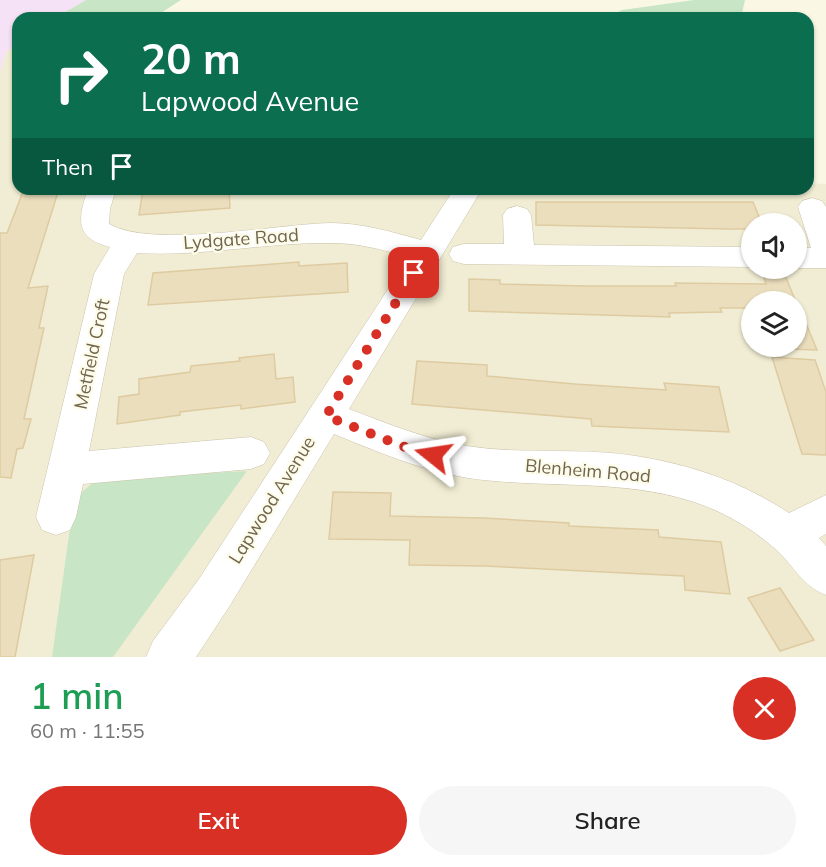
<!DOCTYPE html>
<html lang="en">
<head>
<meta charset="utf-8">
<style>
  :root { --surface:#fff; --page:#f6f6f6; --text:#222; --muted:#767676; --accent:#d93025 }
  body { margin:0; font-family:Mulish,sans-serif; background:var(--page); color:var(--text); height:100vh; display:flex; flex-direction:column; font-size:22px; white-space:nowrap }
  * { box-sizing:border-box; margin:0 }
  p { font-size:20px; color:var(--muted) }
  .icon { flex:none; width:33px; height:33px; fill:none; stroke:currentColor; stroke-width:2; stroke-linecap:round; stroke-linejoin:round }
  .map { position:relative; height:657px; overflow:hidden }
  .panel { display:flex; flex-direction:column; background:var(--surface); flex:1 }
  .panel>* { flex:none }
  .hud { position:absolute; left:12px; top:12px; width:802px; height:183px; border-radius:18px; box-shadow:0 2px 4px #0004; background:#0b6e4f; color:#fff; overflow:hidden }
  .tools { position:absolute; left:741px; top:213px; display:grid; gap:12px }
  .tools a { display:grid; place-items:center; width:66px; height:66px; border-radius:50%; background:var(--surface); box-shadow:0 2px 4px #0004; font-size:30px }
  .pin { position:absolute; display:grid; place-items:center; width:51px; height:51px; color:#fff; margin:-26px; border-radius:12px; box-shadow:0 3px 9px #0006 }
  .me { position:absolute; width:66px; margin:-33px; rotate:285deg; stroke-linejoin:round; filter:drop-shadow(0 0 4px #0008) }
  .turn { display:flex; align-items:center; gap:21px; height:126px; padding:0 30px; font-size:27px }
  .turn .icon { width:78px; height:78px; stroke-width:2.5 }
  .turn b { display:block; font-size:42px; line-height:51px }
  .then { display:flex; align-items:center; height:57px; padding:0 30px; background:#0003; gap:12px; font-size:22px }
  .round { display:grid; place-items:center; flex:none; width:63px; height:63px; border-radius:32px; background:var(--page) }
  .head { display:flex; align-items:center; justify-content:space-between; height:102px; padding:0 30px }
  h1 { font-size:36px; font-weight:600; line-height:45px; color:#1e9e55 }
  .action { display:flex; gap:12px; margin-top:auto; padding:12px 30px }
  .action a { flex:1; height:69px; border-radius:36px; background:var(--accent); color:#fff; font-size:24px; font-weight:600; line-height:69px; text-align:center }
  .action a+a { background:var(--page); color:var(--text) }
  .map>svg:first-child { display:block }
  .residential { fill:#f1edd4; fill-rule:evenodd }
  .education { fill:#f5e2f6 }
  .green { fill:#c8e6c5 }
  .building { fill:#ebdebd; stroke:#decba1; stroke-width:1.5 }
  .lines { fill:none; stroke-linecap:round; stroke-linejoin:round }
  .minor-casing { stroke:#cbc3ac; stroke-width:1 }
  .minor { fill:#fff; fill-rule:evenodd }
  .route { stroke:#d93025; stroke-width:10; stroke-dasharray:0 18 }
  .labels { text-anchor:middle; stroke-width:4.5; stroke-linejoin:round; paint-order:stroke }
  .street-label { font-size:18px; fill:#71654d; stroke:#fdfceb }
</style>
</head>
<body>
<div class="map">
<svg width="826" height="657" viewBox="0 0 826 657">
  <rect width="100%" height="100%" fill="#faf8e5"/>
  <path class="residential" d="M18,44V189H808L809,183L826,184V657H0V72L5,53ZM752,224H796V268H752ZM752,302H796V346H752Z"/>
  <polygon class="education" points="0,0 86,0 55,18 18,18 18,44 5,53 0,73"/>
  <g class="green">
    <polygon points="86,0 181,0 153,18 55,18"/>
    <polygon points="694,0 745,0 741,18 607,18 622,10"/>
    <polygon points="247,471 113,657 52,657 74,499 97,479"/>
  </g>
  <g class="building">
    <polygon points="24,189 59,189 28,288 48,286 39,328 44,328 24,419 31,419 23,448 17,449 11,478 0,477 0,233 7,233"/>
    <polygon points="143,189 229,189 230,208 139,215"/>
    <polygon points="536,202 753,202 762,224 752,224 752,229 730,229 536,225"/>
    <polygon points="299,262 299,266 347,263 348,292 148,305 153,273"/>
    <polygon points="782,268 796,302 752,302 752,308 720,308 722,312 669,313 670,317 469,311 469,279 500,280 500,284 587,286 676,286 675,283 766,284 761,269"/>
    <polygon points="796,302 800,309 817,350 789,349 788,346 796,346"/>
    <polygon points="274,354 276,379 293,377 295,402 241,409 241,405 180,412 180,415 117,424 119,397 139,394 139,379 190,372 191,366 240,361 239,358"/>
    <polygon points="772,357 815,360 826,392 826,455 802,454"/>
    <polygon points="417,361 487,365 487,376 575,384 666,390 664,383 719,387 729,432 592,426 591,419 412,404"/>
    <polygon points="333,492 391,493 390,516 484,518 569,523 569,526 658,530 659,537 721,542 730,594 685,590 684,576 485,566 409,565 410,540 329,539"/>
    <polygon points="34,555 15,657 0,657 0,560"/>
    <polygon points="780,588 814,640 780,651 748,598"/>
  </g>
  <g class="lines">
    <g class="minor-casing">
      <g id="minor">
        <path d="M88,189H116L110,209L109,224C153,249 277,224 331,223C361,223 392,232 421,240L454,189H482L349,409C389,424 424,439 467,446C522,455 580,447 636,456C692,465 742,482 789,513L826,495V534L819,538L826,546V595C800,585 793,563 773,547C750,527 722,511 694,502C621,478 543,489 468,478C420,470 378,452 334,434L229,607L196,657H146L153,641L199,579L409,257C384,250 358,243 332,243C267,242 203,257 137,253L124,274L89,451L251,437L264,442L270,453L264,464L251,469L83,484L76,517L70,530L56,535L42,530L36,517L94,274L110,247C74,238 78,218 88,189Z"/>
        <polygon points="812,198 822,201 826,207 826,268 796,268 796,248 811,248 798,207 802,201"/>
        <polygon points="517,206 527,209 531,215 534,245 752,247 752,267 464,264 453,261 449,254 453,247 464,244 504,244 503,215 507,209"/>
      </g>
    </g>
    <use href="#minor" class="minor"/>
  </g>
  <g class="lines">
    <polyline class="route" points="414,273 326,416 415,451 433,455"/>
  </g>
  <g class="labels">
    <g class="street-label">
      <text transform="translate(241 239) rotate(-4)" y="6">Lydgate Road</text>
      <text transform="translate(92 354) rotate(-78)" y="6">Metfield Croft</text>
      <text transform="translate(588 471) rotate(5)" y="6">Blenheim Road</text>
      <text transform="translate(272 500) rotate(-58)" y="6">Lapwood Avenue</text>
    </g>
  </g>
</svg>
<div class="tools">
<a><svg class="icon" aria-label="sound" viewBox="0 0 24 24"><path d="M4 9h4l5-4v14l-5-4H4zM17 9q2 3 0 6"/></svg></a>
<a><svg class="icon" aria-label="layers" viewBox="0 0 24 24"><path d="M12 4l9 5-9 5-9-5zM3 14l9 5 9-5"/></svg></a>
</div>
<div class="pin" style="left:414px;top:273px;background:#d93025"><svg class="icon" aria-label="arrive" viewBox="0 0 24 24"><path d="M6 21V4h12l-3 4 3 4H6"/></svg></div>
<svg class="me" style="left:433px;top:455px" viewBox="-20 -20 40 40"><path d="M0-17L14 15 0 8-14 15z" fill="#d93025" stroke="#fff" stroke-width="4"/></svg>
<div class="hud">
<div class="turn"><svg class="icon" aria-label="right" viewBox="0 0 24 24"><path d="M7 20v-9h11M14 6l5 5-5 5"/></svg><div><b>20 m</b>Lapwood Avenue</div></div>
<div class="then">Then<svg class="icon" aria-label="arrive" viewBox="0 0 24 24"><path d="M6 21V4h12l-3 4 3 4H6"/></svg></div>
</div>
</div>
<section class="panel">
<div class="head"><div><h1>1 min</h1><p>60 m · 11:55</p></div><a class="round" style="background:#d93025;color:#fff"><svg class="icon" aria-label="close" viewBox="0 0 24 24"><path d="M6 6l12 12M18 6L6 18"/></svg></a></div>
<div class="action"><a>Exit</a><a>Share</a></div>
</section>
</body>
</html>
